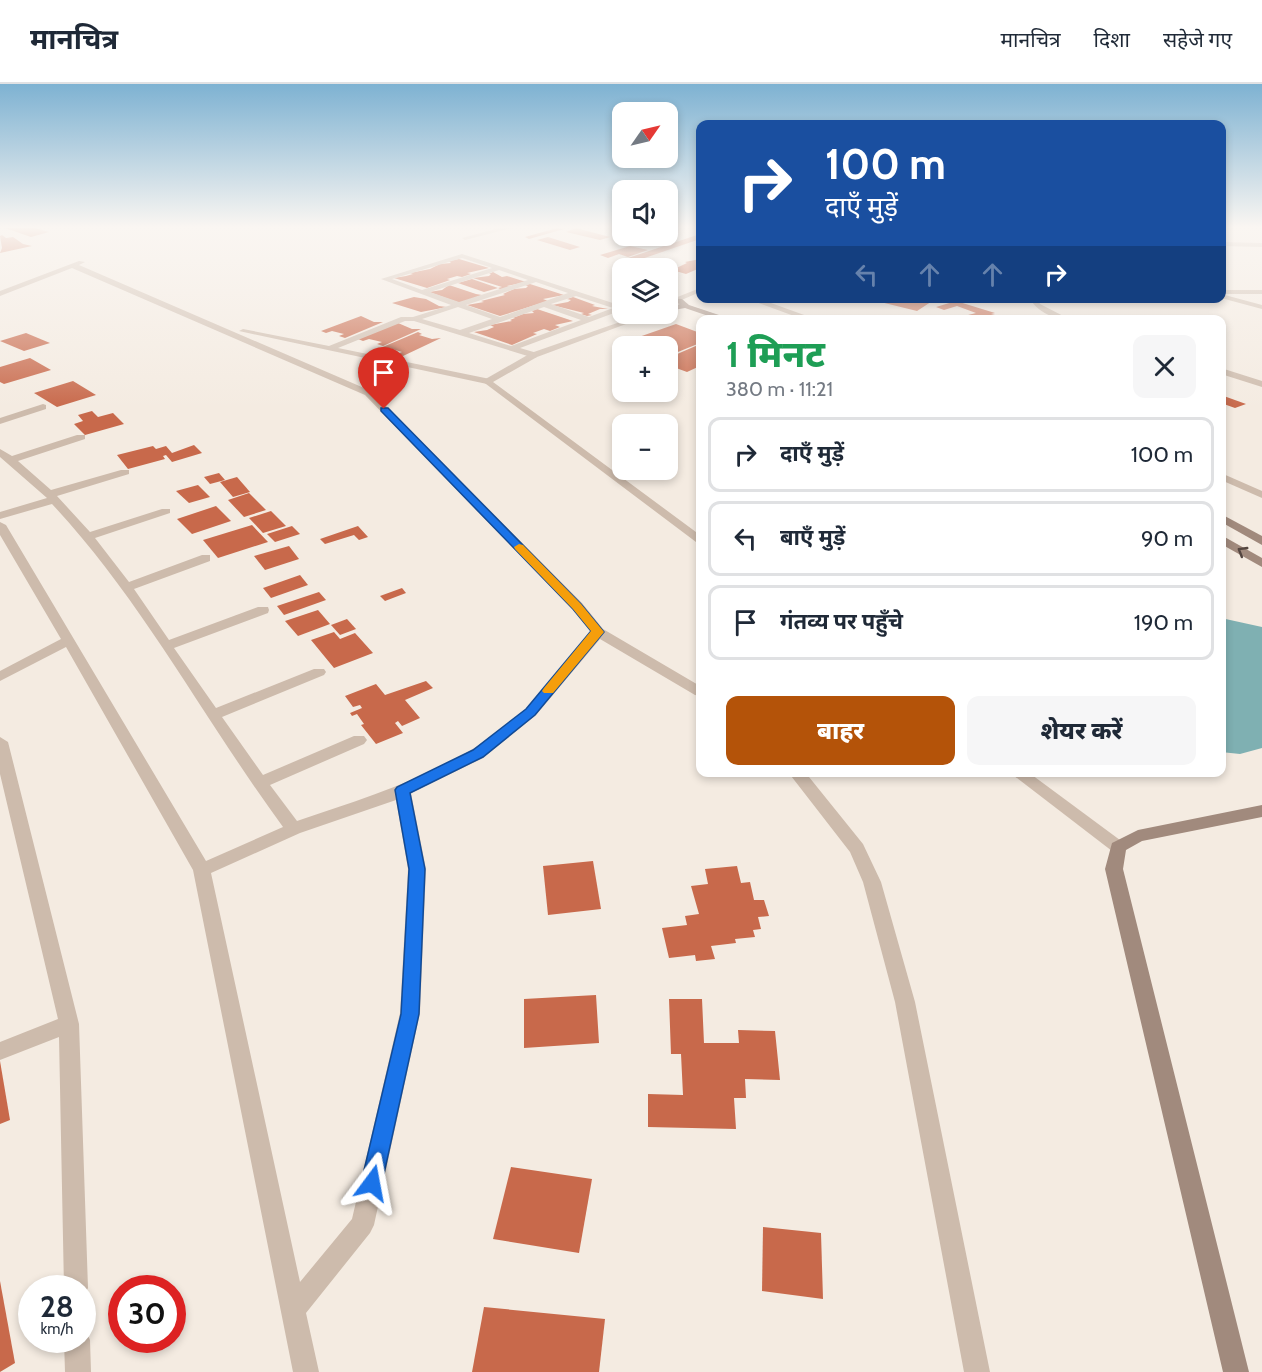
<!DOCTYPE html>
<html lang="hi">
<head>
<meta charset="utf-8">
<style>
  :root { --surface:#fff; --page:#f6f6f7; --text:#1f2937; --muted:#747a83; --line:#e0e1e3; --accent:#b45309 }
  body { margin:0; font-family:Cabin,"Noto Sans Devanagari",sans-serif; background:var(--page); color:var(--text); height:100vh; display:flex; flex-direction:column; font-size:22px; white-space:nowrap }
  * { box-sizing:border-box; margin:0 }
  p { font-size:20px; color:var(--muted) }
  .icon { flex:none; width:33px; height:33px; fill:none; stroke:currentColor; stroke-width:2; stroke-linecap:round; stroke-linejoin:round }
  .map { position:relative; flex:1; overflow:hidden }
  .sheet { position:absolute; left:696px; top:231px; width:530px; height:462px; display:flex; flex-direction:column; background:var(--surface); border-radius:12px; box-shadow:0 3px 9px #0003 }
  .sheet>* { flex:none }
  .guide { position:absolute; left:696px; top:36px; width:530px; height:183px; border-radius:12px; box-shadow:0 3px 9px #0003; background:#1a4fa0; color:#fff; overflow:hidden }
  .needle { width:39px; rotate:56deg }
  .buttons { position:absolute; left:612px; top:18px; display:grid; gap:12px }
  .buttons a { display:grid; place-items:center; width:66px; height:66px; border-radius:12px; background:var(--surface); box-shadow:0 3px 9px #0003; font-size:30px }
  .speed { position:absolute; left:18px; top:1191px; display:flex; gap:12px; font-size:30px; font-weight:700; text-align:center }
  .speed>* { display:grid; place-content:center; width:78px; height:78px; border-radius:50%; background:var(--surface); box-shadow:0 3px 9px #0003; line-height:1 }
  .speed small { font-size:15px; font-weight:400 }
  .speed .limit { border:9px solid #d22; background:#fff; color:#111 }
  .pin { position:absolute; display:grid; place-items:center; width:51px; height:51px; color:#fff; margin:-62px -26px; border-radius:50% 50% 50% 0; rotate:-45deg; box-shadow:0 0 6px #0007 }
  .pin .icon { rotate:45deg }
  .me { position:absolute; width:66px; margin:-33px; rotate:13deg; stroke-linejoin:round; filter:drop-shadow(0 0 4px #0008) }
  .turn { display:flex; align-items:center; gap:21px; height:126px; padding:0 30px; font-size:27px }
  .turn .icon { width:78px; height:78px; stroke-width:2.5 }
  .turn b { display:block; font-size:42px; line-height:51px }
  .lanes { display:flex; align-items:center; height:57px; padding:0 30px; background:#0003; justify-content:center; gap:30px; direction:ltr }
  .lanes .off { opacity:.35 }
  .round { display:grid; place-items:center; flex:none; width:63px; height:63px; border-radius:12px; background:var(--page) }
  .head { display:flex; align-items:center; justify-content:space-between; height:102px; padding:0 30px }
  h1 { font-size:36px; font-weight:800; line-height:45px; color:#1e9e55 }
  .primary-button { display:flex; gap:12px; margin-top:auto; padding:12px 30px }
  .primary-button a { flex:1; height:69px; border-radius:12px; background:var(--accent); color:#fff; font-size:24px; font-weight:800; line-height:69px; text-align:center }
  .primary-button a+a { background:var(--page); color:var(--text) }
  ul { padding:0; list-style:none }
  li { display:flex; align-items:center; gap:18px; height:75px; margin:0 12px 9px; padding:0 18px; border:3px solid var(--line); border-radius:12px }
  li div { flex:1 }
  li b { display:block; font-size:22px }
  li em { font-style:normal }
  header { display:flex; align-items:center; gap:36px; box-sizing:border-box; height:84px; padding:0 30px; background:var(--surface); border-bottom:2px solid var(--line) }
  header strong { font-size:28px }
  nav { display:flex; gap:33px; margin-inline-start:auto; font-size:21px }
  .map>svg:first-child { display:block }
  .water { fill:#7fb0b2 }
  .building { fill:#c8694b }
  .lines { fill:none; stroke-linecap:round; stroke-linejoin:round }
  .minor { fill:#cdbbac; fill-rule:evenodd }
  .tertiary { fill:#cdbbac; fill-rule:evenodd }
  .secondary { fill:#a18a7d; fill-rule:evenodd }
  .oneway { stroke:#544640 }
  .route { fill:#1a73e8; stroke:#114b97; stroke-width:1.5 }
  .slow { fill:#f59e0b }
</style>
</head>
<body>
<header>
<strong>मानचित्र</strong>
<nav><a>मानचित्र</a><a>दिशा</a><a>सहेजे गए</a></nav>
</header>
<div class="map">
<svg width="1262" height="1288" viewBox="0 0 1262 1288">
  <rect width="100%" height="100%" fill="#f4ebe1"/>
  <polygon class="water" points="1221,534 1262,543 1262,664 1240,670 1221,668"/>
  <g class="building">
    <polygon points="5,144 35,144 49,148 31,153"/>
    <polygon points="557,144 564,145 529,155 525,153"/>
    <polygon points="576,144 610,153 600,156 566,148"/>
    <polygon points="700,150 700,155 633,178 625,175"/>
    <polygon points="2,151 6,154 13,153 23,160 32,162 0,169 2,164 0,152"/>
    <polygon points="548,153 580,163 570,166 537,156"/>
    <polygon points="630,162 648,166 628,173 619,170 608,174 600,171"/>
    <polygon points="459,175 489,184 467,189 471,190 462,193 457,192 447,195 450,196 427,204 394,194 406,192 413,190 410,189 430,185 440,180 451,179 449,177"/>
    <polygon points="700,175 700,184 686,190 672,186 687,179 685,178"/>
    <polygon points="493,188 502,193 507,192 526,198 507,202 510,203 502,206 498,204 502,203 473,194 489,192 491,190 489,190"/>
    <polygon points="472,195 498,204 484,208 458,199"/>
    <polygon points="530,200 564,211 543,215 548,217 500,232 467,221 484,218 481,217 505,211 503,210 514,205 526,204 528,202 525,201"/>
    <polygon points="449,201 476,210 482,211 460,219 429,208 442,206"/>
    <polygon points="414,213 426,215 439,222 447,223 421,228 392,219"/>
    <polygon points="573,213 595,221 592,222 608,225 600,225 588,230 592,231 587,232 581,230 584,229 552,221 568,218 571,216 567,215"/>
    <polygon points="864,214 902,214 912,217 916,214 937,214 917,227"/>
    <polygon points="956,217 995,229 991,230 995,231 973,236 964,232 976,229 957,222 944,226 936,223"/>
    <polygon points="537,225 573,237 555,241 560,243 550,247 544,245 533,249 537,250 512,261 474,248 487,246 494,243 490,241 512,237 510,236 515,234 513,234 523,230 534,229 532,227"/>
    <polygon points="361,232 374,238 383,238 345,254 339,252 344,250 332,247 326,249 321,247"/>
    <polygon points="398,239 412,245 421,245 383,262 377,260 382,258 369,255 363,257 358,255"/>
    <polygon points="676,240 700,249 700,259 668,272 668,262 622,264 616,261"/>
    <polygon points="418,248 422,250 419,251 432,255 441,254 403,272 397,270 402,268 389,264 383,266 378,265"/>
    <polygon points="26,249 50,259 24,267 0,257"/>
    <polygon points="698,261 700,262 700,282 687,288 668,281 668,274"/>
    <polygon points="30,274 51,286 4,300 0,298 0,283"/>
    <polygon points="73,297 96,311 57,323 34,309"/>
    <polygon points="1221,311 1246,320 1235,324 1221,319"/>
    <polygon points="92,327 98,333 113,329 124,340 85,351 74,340 83,337 78,331"/>
    <polygon points="194,361 202,369 172,378 166,371 163,372 165,375 128,385 117,371 153,362 156,365 166,362 172,369"/>
    <polygon points="219,389 225,396 210,400 204,393"/>
    <polygon points="237,393 250,408 233,413 220,398"/>
    <polygon points="198,401 210,413 189,419 176,407"/>
    <polygon points="249,409 266,426 244,433 228,416"/>
    <polygon points="216,422 231,437 192,450 177,435"/>
    <polygon points="271,427 286,442 263,449 249,434"/>
    <polygon points="252,441 268,458 218,474 203,456"/>
    <polygon points="292,442 300,450 275,458 267,450"/>
    <polygon points="358,442 368,453 359,456 354,451 325,460 320,455"/>
    <polygon points="289,462 299,475 265,486 254,472"/>
    <polygon points="300,491 308,501 271,514 263,504"/>
    <polygon points="402,504 406,509 385,517 380,512"/>
    <polygon points="319,508 326,516 284,531 277,522"/>
    <polygon points="318,526 330,540 298,552 285,537"/>
    <polygon points="347,535 356,545 340,551 331,541"/>
    <polygon points="334,548 340,555 355,549 373,569 334,584 311,556"/>
    <polygon points="426,597 433,604 405,616 420,634 402,642 398,637 395,639 403,649 376,660 361,641 364,640 357,630 352,632 350,629 362,624 360,621 353,623 345,612 376,600 385,611"/>
    <polygon points="593,777 601,825 548,831 543,782"/>
    <polygon points="737,782 741,799 750,798 754,816 764,816 769,832 758,833 761,845 753,846 755,853 735,855 736,859 711,862 715,875 696,877 695,871 669,874 662,844 687,841 685,832 699,830 691,802 708,800 705,785"/>
    <polygon points="596,911 599,959 524,964 524,915"/>
    <polygon points="669,915 702,915 704,959 739,959 738,946 775,947 780,996 745,995 746,1014 734,1014 736,1045 648,1043 648,1010 683,1011 681,970 671,970"/>
    <polygon points="0,977 10,1036 0,1040"/>
    <polygon points="511,1083 592,1095 579,1169 493,1155"/>
    <polygon points="763,1143 821,1149 823,1215 762,1207"/>
    <polygon points="0,1197 15,1279 0,1288"/>
    <polygon points="484,1223 605,1235 599,1288 472,1288"/>
  </g>
  <g class="lines">
    <g class="minor">
      <polygon points="499,144 512,144 465,156 462,154"/>
      <polygon points="1221,158 1262,159 1262,163 1221,162"/>
      <path d="M462,170L622,222V226L520,264L537,269V273L534,274L414,237H405L338,264L490,295V299L487,300L239,247L243,245L329,262L401,233H413L451,221L381,195ZM462,174L492,184L422,206L392,195ZM499,186L528,196L459,218L430,208ZM536,198L568,209L500,233L466,221ZM576,212L613,224L589,233L551,220ZM458,223L492,235L460,246L422,235ZM544,223L581,236L511,262L469,249Z"/>
      <path d="M79,177L85,178L79,181L371,307L582,519L603,545L700,602V612L695,611L600,555L536,631L483,674L411,709L426,785L420,929L374,1141L370,1149L306,1229L319,1288H293L193,786L66,563L0,597V587L61,555L0,451V438L6,441L206,777L283,743C205,637 142,516 52,420L0,435V428L47,414L0,373V365L12,372L77,351H85V355L18,377L51,406L121,386H129V390L57,412L90,448L162,425H170V429L95,454L129,498L202,471H210V477L134,505L169,556L258,523H268L269,526L268,529L174,564L216,624L314,585H324L326,588L324,591L222,633L263,691L354,652H364L367,656L364,660L270,701L297,737C377,710 463,684 526,625C550,602 570,573 591,548L572,525L365,311L72,184L0,212V207ZM396,716L408,785L400,929L352,1135L300,1198L211,789L300,749Z"/>
      <polygon points="1226,206 1262,206 1262,210 1223,210 1222,208"/>
      <polygon points="1221,210 1262,221 1262,225 1221,214"/>
      <polygon points="745,214 757,214 818,236 805,236"/>
      <path d="M1030,214H1038L1040,220L1071,236C1056,236 1036,228 1030,214Z"/>
      <polygon points="1221,284 1262,297 1262,303 1221,290"/>
      <polygon points="43,320 46,321 46,325 0,340 0,334"/>
      <polygon points="1221,389 1262,407 1262,414 1221,396"/>
      <polygon points="0,653 8,658 79,940 88,1204 82,1214 82,1204 64,1204 59,953 0,976 0,958 58,935 0,690"/>
      <polygon points="788,688 805,688 863,760 881,798 915,918 990,1288 964,1288 895,918 863,798 850,768"/>
      <polygon points="82,1246 86,1247 90,1256 91,1288 65,1288 64,1256 82,1256"/>
    </g>
    <g class="tertiary">
      <polygon points="700,204 700,208 677,218 670,216"/>
      <polygon points="643,230 653,230 537,273 493,298 700,451 700,459 696,458 482,297 531,269"/>
      <polygon points="1009,688 1028,688 1124,759 1127,763 1124,767 1118,769 1112,767"/>
    </g>
    <g class="secondary">
      <polygon points="668,214 682,215 689,221 734,236 720,236 685,224 668,227 668,223 680,220 668,218"/>
      <polygon points="1221,430 1262,452 1262,461 1221,438"/>
      <polygon points="1221,451 1262,474 1262,483 1221,460"/>
      <polygon points="1262,721 1262,733 1142,757 1126,766 1123,785 1249,1288 1223,1288 1105,785 1112,759 1138,746"/>
    </g>
  </g>
  <defs><path id="oneway-chevron" d="M-2-3.5L2.5 0L-2 3.5" fill="none" stroke-width="1.6" stroke-linecap="round" stroke-linejoin="round" transform="scale(1.5)"/></defs>
  <use class="oneway" href="#oneway-chevron" transform="translate(1242 467) rotate(-149)"/>
  <linearGradient id="sky" x2="0" y2="1"><stop stop-color="#7eb2d2"/><stop offset="0.44" stop-color="#faf6f2"/><stop offset="1" stop-color="#faf6f2" stop-opacity="0"/></linearGradient>
  <rect width="1262" height="325" fill="url(#sky)"/>
  <polygon class="route" points="381,324 388,324 581,520 604,548 535,631 483,673 410,709 425,785 419,930 382,1099 379,1106 372,1109 365,1106 361,1099 401,930 409,785 395,706 397,703 473,666 526,625 591,547 573,525 381,327"/>
  <polygon class="slow" points="519,460 523,461 581,520 604,548 553,609 544,609 542,607 544,604 591,547 573,525 515,465 514,463"/>
</svg>
<div class="buttons">
<a><svg class="needle" viewBox="-14 -14 28 28"><path d="M0-13l5 13h-10z" fill="#e53935"/><path d="M0 13l5-13h-10z" fill="#747a83"/></svg></a>
<a><svg class="icon" aria-label="sound" viewBox="0 0 24 24"><path d="M4 9h4l5-4v14l-5-4H4zM17 9q2 3 0 6"/></svg></a>
<a><svg class="icon" aria-label="layers" viewBox="0 0 24 24"><path d="M12 4l9 5-9 5-9-5zM3 14l9 5 9-5"/></svg></a>
<a>+</a>
<a>−</a>
</div>
<div class="speed"><div>28<small>km/h</small></div><div class="limit">30</div></div>
<div class="pin" style="left:384px;top:325px;background:#d93025"><svg class="icon" aria-label="arrive" viewBox="0 0 24 24"><path d="M6 21V4h12l-3 4 3 4H6"/></svg></div>
<svg class="me" style="left:372px;top:1099px" viewBox="-20 -20 40 40"><path d="M0-17L14 15 0 8-14 15z" fill="#1a73e8" stroke="#fff" stroke-width="4"/></svg>
<div class="guide">
<div class="turn"><svg class="icon" aria-label="right" viewBox="0 0 24 24"><path d="M7 20v-9h11M14 6l5 5-5 5"/></svg><div><b>100 m</b>दाएँ मुड़ें</div></div>
<div class="lanes"><svg class="icon off" aria-label="left" viewBox="0 0 24 24"><path d="M17 20v-9H6M10 6l-5 5 5 5"/></svg><svg class="icon off" aria-label="ahead" viewBox="0 0 24 24"><path d="M12 20V5M6 11l6-6 6 6"/></svg><svg class="icon off" aria-label="ahead" viewBox="0 0 24 24"><path d="M12 20V5M6 11l6-6 6 6"/></svg><svg class="icon" aria-label="right" viewBox="0 0 24 24"><path d="M7 20v-9h11M14 6l5 5-5 5"/></svg></div>
</div>
<section class="sheet">
<div class="head"><div><h1>1 मिनट</h1><p>380 m · 11:21</p></div><a class="round"><svg class="icon" aria-label="close" viewBox="0 0 24 24"><path d="M6 6l12 12M18 6L6 18"/></svg></a></div>
<ul>
<li><svg class="icon" aria-label="right" viewBox="0 0 24 24"><path d="M7 20v-9h11M14 6l5 5-5 5"/></svg><div><b>दाएँ मुड़ें</b></div><em>100 m</em></li>
<li><svg class="icon" aria-label="left" viewBox="0 0 24 24"><path d="M17 20v-9H6M10 6l-5 5 5 5"/></svg><div><b>बाएँ मुड़ें</b></div><em>90 m</em></li>
<li><svg class="icon" aria-label="arrive" viewBox="0 0 24 24"><path d="M6 21V4h12l-3 4 3 4H6"/></svg><div><b>गंतव्य पर पहुँचे</b></div><em>190 m</em></li>
</ul>
<div class="primary-button"><a>बाहर</a><a>शेयर करें</a></div>
</section>
</div>
</body>
</html>
